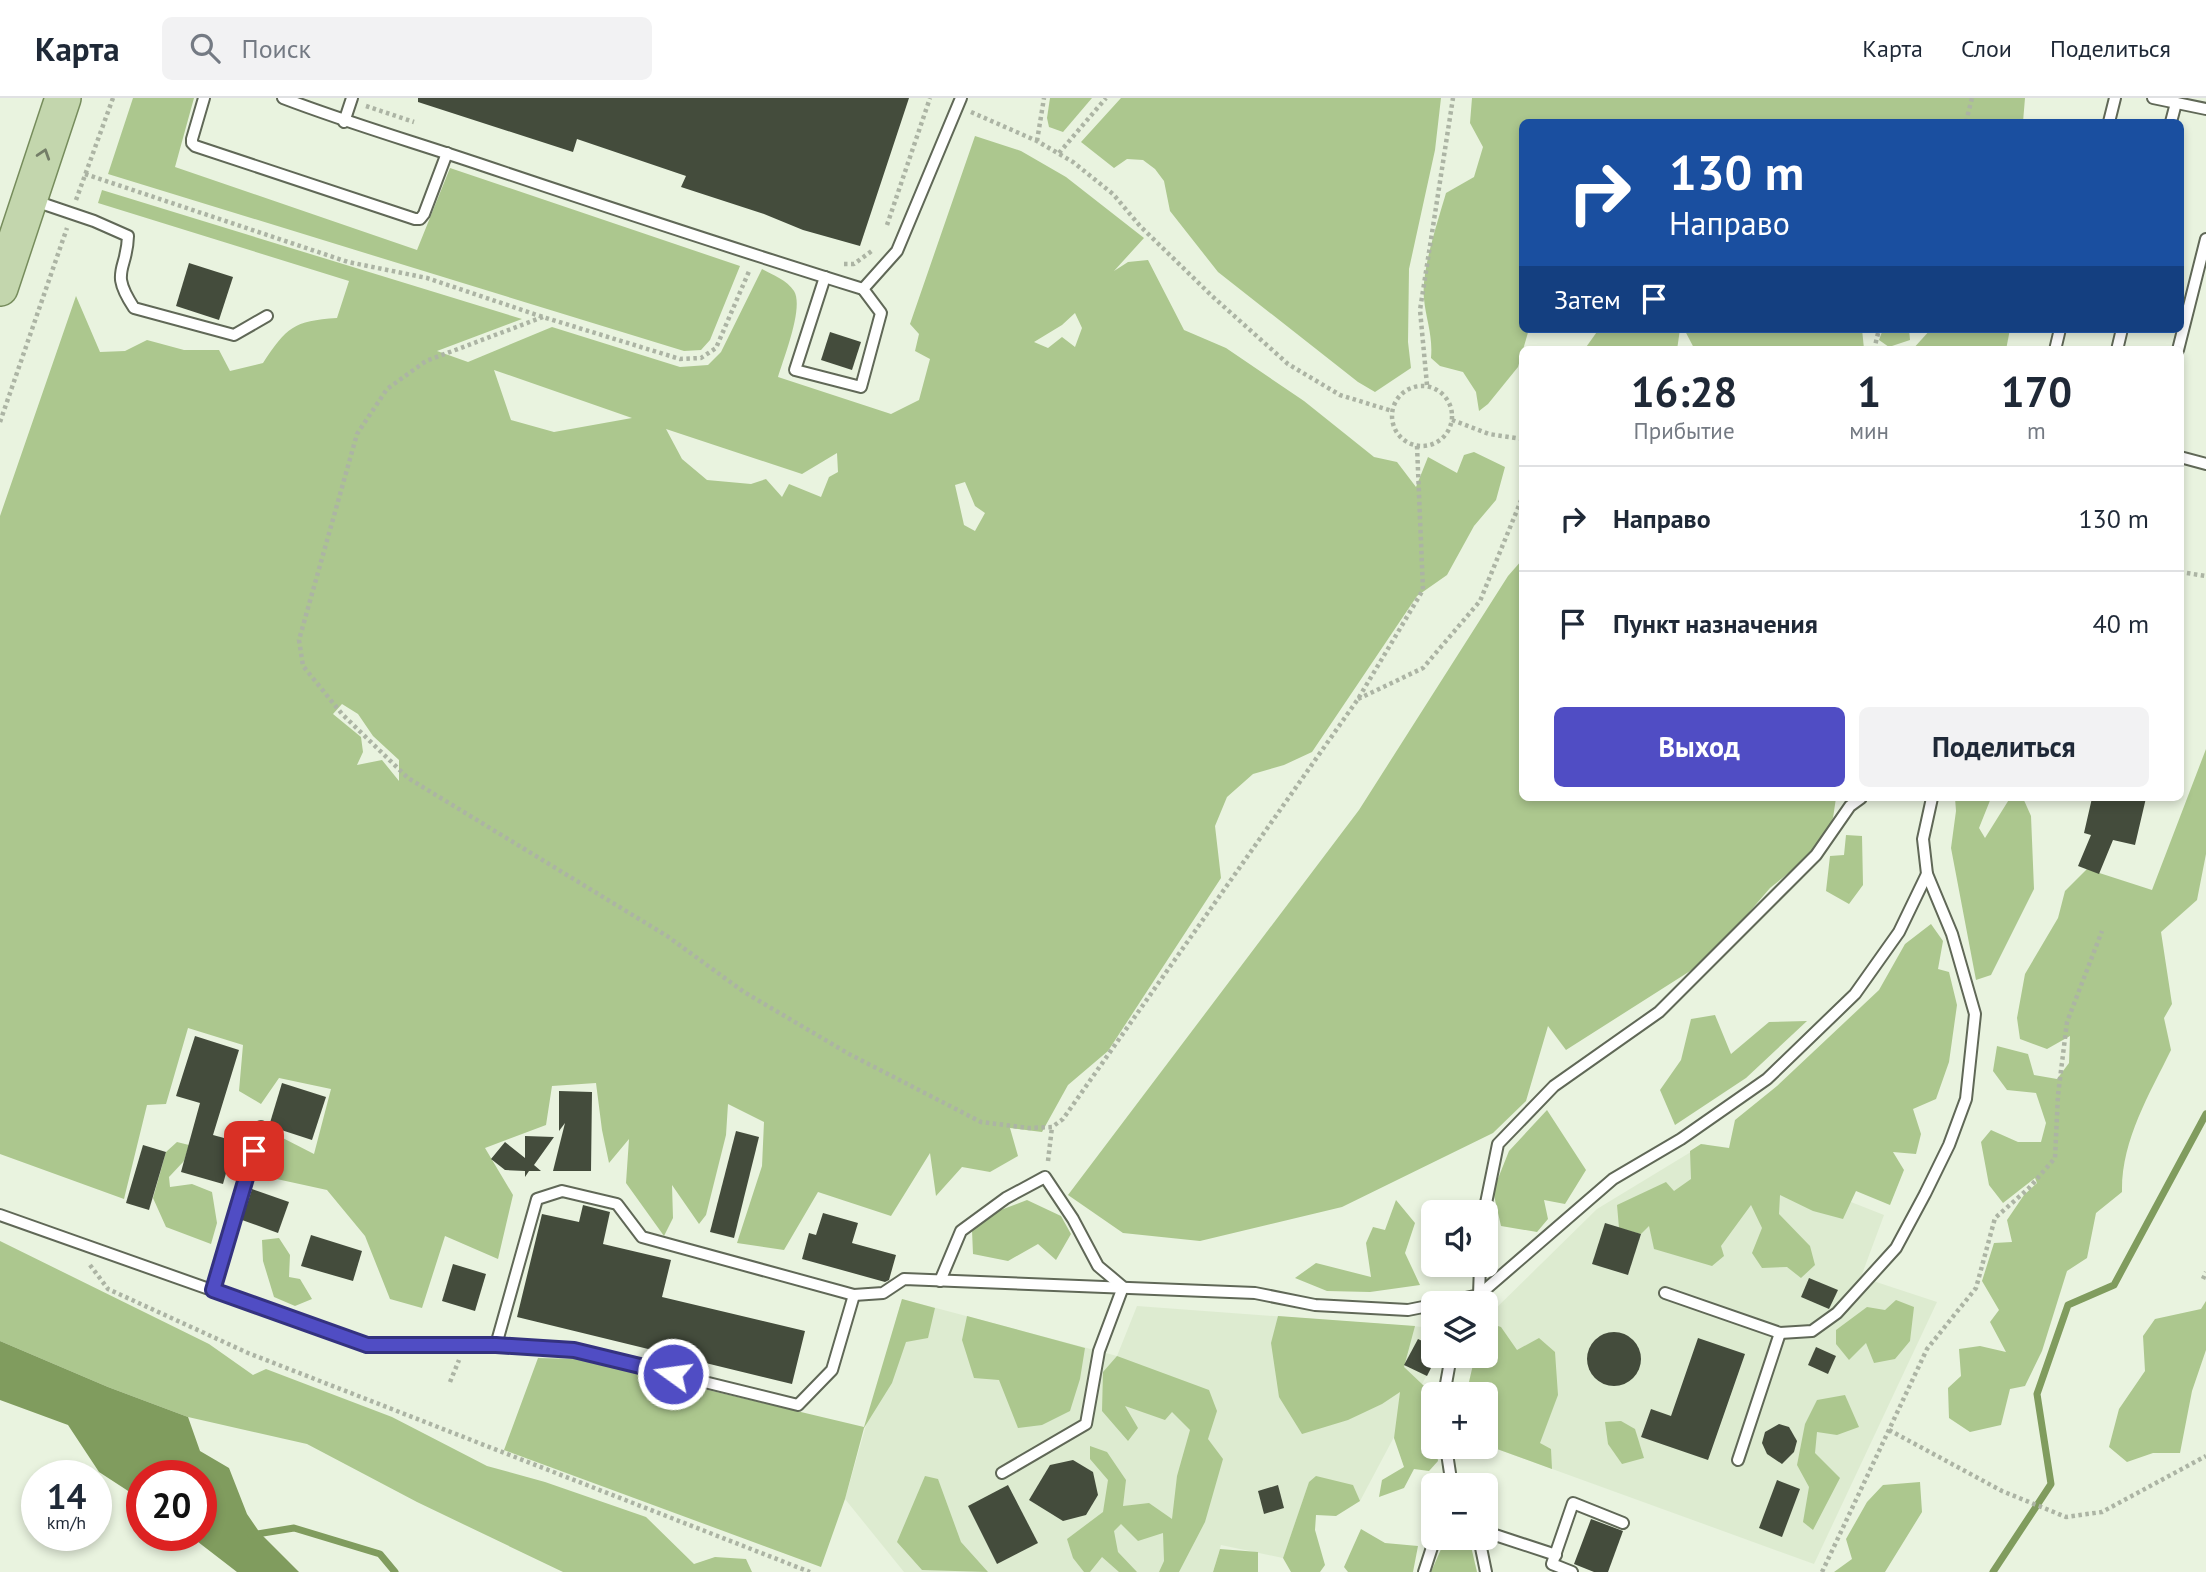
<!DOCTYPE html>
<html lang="ru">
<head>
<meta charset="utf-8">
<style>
  :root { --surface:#fff; --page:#f2f2f3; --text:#1f2937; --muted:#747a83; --line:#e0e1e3; --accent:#504dc4 }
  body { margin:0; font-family:"PT Sans",sans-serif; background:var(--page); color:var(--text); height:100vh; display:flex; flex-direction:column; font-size:26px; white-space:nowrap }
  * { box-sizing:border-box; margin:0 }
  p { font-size:23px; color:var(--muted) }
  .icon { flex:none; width:38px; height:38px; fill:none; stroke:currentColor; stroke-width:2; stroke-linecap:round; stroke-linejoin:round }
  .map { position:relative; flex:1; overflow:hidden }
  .details { position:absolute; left:1519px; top:248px; width:665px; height:455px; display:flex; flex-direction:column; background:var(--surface); border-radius:10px; box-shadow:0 4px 10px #0003 }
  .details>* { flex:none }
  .guide { position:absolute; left:1519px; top:21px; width:665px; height:214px; border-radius:10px; box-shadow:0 4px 10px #0003; background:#1a4fa0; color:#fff; overflow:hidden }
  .tools { position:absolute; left:1421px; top:1102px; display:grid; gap:14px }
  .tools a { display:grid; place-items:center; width:77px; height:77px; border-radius:10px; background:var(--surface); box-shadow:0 4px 10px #0003; font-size:35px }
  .speed { position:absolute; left:21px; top:1362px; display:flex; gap:14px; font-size:35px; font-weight:700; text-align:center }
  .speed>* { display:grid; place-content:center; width:91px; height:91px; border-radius:50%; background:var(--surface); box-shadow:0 4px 10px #0003; line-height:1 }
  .speed small { font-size:18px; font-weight:400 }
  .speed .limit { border:10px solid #d22; background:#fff; color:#111 }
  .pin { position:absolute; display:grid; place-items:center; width:60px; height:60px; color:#fff; margin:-30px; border-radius:14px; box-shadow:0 4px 10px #0006 }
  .me { position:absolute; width:77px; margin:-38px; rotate:284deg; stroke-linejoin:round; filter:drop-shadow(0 0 5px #0008) }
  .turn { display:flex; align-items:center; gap:24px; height:147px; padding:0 35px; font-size:32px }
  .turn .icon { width:91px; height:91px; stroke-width:2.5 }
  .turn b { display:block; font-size:49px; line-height:60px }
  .then { display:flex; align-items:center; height:66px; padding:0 35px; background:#0003; gap:14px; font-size:26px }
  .eta { display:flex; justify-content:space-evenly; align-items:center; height:119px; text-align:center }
  .eta b { font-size:42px; font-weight:800; line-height:49px }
  .primary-button { display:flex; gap:14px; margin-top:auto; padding:14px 35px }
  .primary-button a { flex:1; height:80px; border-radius:10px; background:var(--accent); color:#fff; font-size:28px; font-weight:800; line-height:80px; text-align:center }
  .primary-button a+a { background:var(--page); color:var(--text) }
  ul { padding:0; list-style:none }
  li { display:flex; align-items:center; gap:21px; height:105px; padding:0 35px; border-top:2px solid var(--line) }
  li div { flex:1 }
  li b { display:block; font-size:26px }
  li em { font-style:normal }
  header { display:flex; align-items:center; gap:42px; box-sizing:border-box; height:98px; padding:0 35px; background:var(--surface); border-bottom:2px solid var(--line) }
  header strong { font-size:33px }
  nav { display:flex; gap:38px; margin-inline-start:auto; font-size:24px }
  .search { width:490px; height:63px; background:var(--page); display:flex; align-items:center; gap:18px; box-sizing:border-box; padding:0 24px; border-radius:10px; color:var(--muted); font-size:26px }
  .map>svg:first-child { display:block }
  .built { fill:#ddebd0 }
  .green { fill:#acc78e; fill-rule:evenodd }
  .water { fill:#809c5e }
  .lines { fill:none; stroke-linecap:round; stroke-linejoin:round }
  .stream { stroke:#809c5e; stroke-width:7 }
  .building { fill:#444c3c }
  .lane-casing { stroke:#606857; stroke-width:14 }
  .primary-casing { stroke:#768c5c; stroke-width:38 }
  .path { stroke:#acb4a4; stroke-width:4.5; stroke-dasharray:3.5 3.5; stroke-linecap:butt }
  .lane { stroke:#fff; stroke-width:10 }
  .primary { stroke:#c3d6ad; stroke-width:35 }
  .oneway { stroke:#737d67 }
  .route-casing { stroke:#34327f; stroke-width:18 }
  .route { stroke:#504dc4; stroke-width:12 }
</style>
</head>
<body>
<header>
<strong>Карта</strong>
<div class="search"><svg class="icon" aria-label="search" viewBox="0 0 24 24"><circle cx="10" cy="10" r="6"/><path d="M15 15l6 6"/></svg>Поиск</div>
<nav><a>Карта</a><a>Слои</a><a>Поделиться</a></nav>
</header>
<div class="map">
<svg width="2206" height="1474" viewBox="0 0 2206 1474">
  <rect width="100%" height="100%" fill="#e9f3df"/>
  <g class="built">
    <polygon points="1704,1046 1884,1117 1861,1179 1937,1204 1814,1466 1486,1347 1486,1297 1466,1297 1475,1258 1486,1258 1486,1220 1597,1111"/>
    <polygon points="902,1201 1117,1258 1137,1208 1424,1229 1433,1235 1433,1258 1437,1258 1360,1403 1309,1385 1283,1460 1221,1447 1213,1474 904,1474 845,1401"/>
  </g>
  <g class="green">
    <polygon points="133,0 194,0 175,69 417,152 450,70 740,168 710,242 701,252 684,253 108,76"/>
    <polygon points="1050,0 1092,0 1063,34 1049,29 1047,20"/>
    <polygon points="1121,0 1441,0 1435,52 1409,171 1408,244 1411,270 1375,294 1358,284 1218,174 1170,113 1164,83 1155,71 1143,62 1127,61 1114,70 1081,44"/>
    <path d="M1472,0H2025L2023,24H1522V231H1529L1518,269L1488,306L1479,313L1476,294L1463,274L1440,268L1431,260C1433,237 1426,222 1424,201C1421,172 1438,123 1446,95L1474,79L1483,49L1470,25Z"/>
    <path d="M975,38L1021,53L1066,79L1144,140L1114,173L1128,164L1148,162L1184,232L1226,250L1304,303L1374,359L1397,364L1416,389L1428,359L1457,375L1464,357L1474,354L1505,369L1496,402L1474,428L1447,477L1417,498L1312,654L1284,667L1253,676L1227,699L1215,728L1221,780L1108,953L1068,987L1042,1034L1010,1030L1018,1058L990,1074L962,1069L936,1098L930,1055L891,1118L818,1094L784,1152L737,1145L762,1068L764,1024L728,1006L726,1037L706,1117L699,1126L672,1087L673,1120L664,1138L626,1085L629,1041L609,1065L602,1032L596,985L552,988L546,1027L485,1050L513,1097L498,1161L445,1138L422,1210L390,1201L365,1138L327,1092L272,1080L271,1034L314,1056L331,991L279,980L261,1006L239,993L243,947L188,930L166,1006L147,1007L124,1101L0,1056V418L76,198L100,254L125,253L147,242L184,252H219L230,273L263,265C287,229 293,223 337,220L349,183L98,105L102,92L522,221L437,253L468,264L552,229L680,269L708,267L721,254L762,171C773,177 787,182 794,193C804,209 784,259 778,279L891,316L919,302L930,261L915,253L919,236L910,226ZM1075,215L1082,230L1075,249L1062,239L1048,250L1034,244L1062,227ZM494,272L632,320L554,334L511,322ZM666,331L802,376L837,355L838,374L829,379L821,399L789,386L782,399L766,381L751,386L707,382L682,361ZM965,384L975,408L985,415L975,433L964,427L955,387ZM342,606L358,616L373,638L399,662V683L382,662L357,667L363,654L361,639L333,616Z"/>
    <polygon points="1599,231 1680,231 1677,252 1584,252"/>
    <polygon points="1684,231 1862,231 1864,251 1695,252"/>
    <polygon points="1883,231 1909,231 1910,242 1889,249 1879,242"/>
    <polygon points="1931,231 2010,231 2006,252 1912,252"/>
    <polygon points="1522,462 1522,700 1836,700 1833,720 1817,752 1770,790 1709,861 1566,952 1548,928 1526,1003 1493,1035 1342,1109 1200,1143 1123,1135 1068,1097 1359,712 1508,478"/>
    <path d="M2206,651V756L2197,802L2161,834L2172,906L2164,920L2171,952C2149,997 2121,1043 2122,1094L2096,1115L2087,1160L2067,1173L2042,1253L2025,1288L2010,1291L2001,1327L1970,1334L1949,1320L1948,1290L1961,1278L1959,1251L1980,1248L2006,1254L1990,1224L1999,1212L1982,1183L1994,1145L2012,1144L2007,1122L2024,1097L2037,1085L2035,1080L2003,1105L1989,1087L1981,1044L1991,1032L2018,1044H2041L2046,1025L2036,995L2007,992L1993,973L1997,948L2028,956L2034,977L2057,981L2069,965L2070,938L2047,951L2020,941L2017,920L2025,876L2058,820L2065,793L2087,771L2152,792Z"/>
    <polygon points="1955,700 1991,700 1979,730 1985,740 2010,700 2023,700 2031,718 2034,791 1991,877 1976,882 1951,750 1956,713"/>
    <polygon points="1846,737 1862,738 1863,787 1849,806 1826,793 1830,758 1844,757"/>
    <polygon points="1931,826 1943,843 1938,871 1949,874 1957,907 1949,964 1936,1001 1913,1011 1921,1036 1916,1056 1893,1054 1904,1072 1890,1107 1856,1093 1843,1121 1813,1113 1780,1097 1779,1116 1810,1148 1815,1167 1801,1180 1787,1169 1762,1170 1752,1155 1762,1130 1751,1107 1721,1148 1724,1158 1712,1168 1654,1151 1649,1128 1641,1136 1619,1130 1617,1107 1666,1084 1674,1093 1691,1081 1690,1053 1701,1046 1729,1050 1735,1022 1777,988 1879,892 1905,846"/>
    <polygon points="1715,917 1731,956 1769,924 1807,923 1746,980 1675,1027 1660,992 1681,962 1691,921"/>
    <polygon points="1547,1012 1586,1072 1565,1106 1544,1102 1548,1121 1537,1134 1501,1128 1493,1093 1509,1053"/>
    <polygon points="177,1044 189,1047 184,1063 169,1079 170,1089 192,1086 212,1094 217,1125 211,1146 166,1129 153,1100 166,1054"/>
    <polygon points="1027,1102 1061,1118 1071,1136 1056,1162 1038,1146 1008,1163 973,1156 972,1132 998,1113"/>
    <polygon points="1396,1102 1415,1125 1405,1155 1420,1187 1370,1194 1327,1193 1295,1180 1316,1165 1371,1179 1366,1145 1373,1129 1385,1132"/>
    <polygon points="279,1140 290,1157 289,1179 300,1181 312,1201 295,1208 274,1199 263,1163 262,1142"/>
    <polygon points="0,1143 209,1246 253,1277 266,1271 392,1319 487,1368 545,1384 646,1419 694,1466 715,1459 746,1461 752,1474 563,1474 417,1404 307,1346 188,1319 108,1289 0,1243"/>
    <polygon points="902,1201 935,1210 928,1240 906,1244 892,1285 864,1330 845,1401 821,1469 504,1352 538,1260 577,1261 864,1329"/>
    <polygon points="1896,1202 1914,1209 1910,1243 1895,1261 1874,1265 1866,1245 1849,1262 1836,1246 1836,1232 1867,1209 1885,1212"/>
    <polygon points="2206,1203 2206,1252 2192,1293 2180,1355 2153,1355 2127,1364 2109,1349 2119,1311 2145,1273 2143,1238 2155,1221 2201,1211"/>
    <polygon points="967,1218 1085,1250 1080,1281 1070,1313 1042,1327 1018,1330 999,1282 974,1280 962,1242"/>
    <polygon points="1278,1218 1415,1228 1404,1269 1423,1287 1431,1289 1433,1349 1436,1349 1438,1363 1429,1373 1414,1371 1404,1390 1379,1399 1382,1382 1404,1369 1394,1340 1400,1294 1382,1306 1348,1322 1302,1336 1279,1299 1271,1245"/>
    <polygon points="1486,1224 1501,1229 1517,1252 1539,1240 1555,1254 1558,1297 1540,1345 1551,1351 1552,1371 1486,1347 1486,1297 1466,1297 1475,1258 1486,1258"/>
    <polygon points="1117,1258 1209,1292 1217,1313 1208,1341 1223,1361 1205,1424 1179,1474 1159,1474 1164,1463 1163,1435 1138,1443 1121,1426 1114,1433 1118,1454 1137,1474 1119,1474 1102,1459 1090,1474 1084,1474 1073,1460 1067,1441 1103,1414 1108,1382 1090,1361 1090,1348 1107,1354 1126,1382 1123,1408 1149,1405 1172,1421 1177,1378 1190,1332 1172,1314 1165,1322 1125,1308 1138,1330 1128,1343 1102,1313 1103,1274"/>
    <polygon points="1845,1297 1859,1329 1837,1337 1817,1334 1815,1355 1840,1380 1813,1432 1803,1424 1809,1389 1797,1367 1805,1326 1817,1302"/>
    <polygon points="1621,1323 1635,1331 1644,1360 1622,1366 1608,1346 1605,1324"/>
    <polygon points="925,1378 938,1381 961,1444 988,1474 922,1472 897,1444"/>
    <polygon points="1316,1378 1353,1387 1360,1403 1336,1418 1316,1417 1315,1432 1325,1467 1320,1474 1291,1474 1283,1460 1309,1384"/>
    <polygon points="1920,1384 1922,1414 1885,1474 1834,1474 1852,1461 1846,1441 1867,1404 1883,1387"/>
    <polygon points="1361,1431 1385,1445 1418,1448 1413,1474 1348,1474 1344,1469"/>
    <polygon points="1445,1442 1470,1444 1477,1474 1431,1474"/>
    <polygon points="1220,1451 1258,1454 1258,1474 1213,1474"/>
  </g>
  <polygon class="water" points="0,1243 108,1289 188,1319 200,1353 229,1370 247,1416 260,1435 299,1474 237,1474 189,1437 201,1437 201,1377 142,1377 142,1402 99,1374 68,1327 0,1302"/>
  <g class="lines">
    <g class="stream">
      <polyline points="251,1437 294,1430 380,1456 395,1474"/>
      <polyline points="1993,1474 2051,1386 2037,1296 2068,1207 2114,1187 2206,1016"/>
    </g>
  </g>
  <g class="building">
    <polygon points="418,0 909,0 860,148 803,132 764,116 681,89 686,78 577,41 573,54 418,4"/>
    <polygon points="189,165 233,179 219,222 176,208"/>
    <polygon points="830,234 861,244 852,272 821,262"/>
    <polygon points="2092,700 2146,700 2135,747 2113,742 2099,776 2078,768 2091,737 2084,735"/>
    <polygon points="195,938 239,952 213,1037 235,1043 223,1086 181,1074 200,1005 176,998"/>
    <polygon points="282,985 326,999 312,1042 269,1028"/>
    <polygon points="559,993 592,994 591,1073 553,1073 565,1025 559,1033"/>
    <polygon points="736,1033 759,1039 734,1140 710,1134"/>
    <polygon points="525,1038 554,1039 534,1067 541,1073 529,1073 525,1079 525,1073 505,1072 491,1061 505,1044 525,1060"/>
    <polygon points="143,1047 166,1054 149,1112 126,1105"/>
    <polygon points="252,1091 289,1104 278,1135 242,1122"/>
    <polygon points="583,1107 610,1114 603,1146 671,1162 662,1199 805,1233 792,1286 517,1219 542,1116 579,1124"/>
    <polygon points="823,1115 858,1125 852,1145 896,1157 889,1182 885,1184 802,1161 809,1135 816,1137"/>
    <polygon points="1605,1125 1641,1136 1628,1177 1592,1166"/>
    <polygon points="311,1137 362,1153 353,1183 301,1168"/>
    <polygon points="453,1166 486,1176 475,1213 442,1203"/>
    <polygon points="1809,1180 1838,1192 1829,1211 1801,1199"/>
    <circle cx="1614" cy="1261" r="27"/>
    <polygon points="1698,1240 1745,1256 1708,1362 1641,1339 1651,1311 1671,1318"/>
    <polygon points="1418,1241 1433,1248 1433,1266 1427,1278 1404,1267"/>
    <polygon points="1816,1249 1836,1258 1828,1276 1808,1267"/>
    <polygon points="1779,1326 1789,1329 1797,1343 1794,1354 1782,1366 1767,1356 1762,1345 1765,1334"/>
    <polygon points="1073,1362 1093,1374 1098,1397 1086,1417 1063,1423 1029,1402 1050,1367"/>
    <polygon points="1777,1382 1800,1391 1782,1439 1759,1430"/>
    <polygon points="1008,1387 1038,1445 997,1466 968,1408"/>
    <polygon points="1278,1387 1284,1410 1264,1416 1258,1393"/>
    <polygon points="1591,1421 1623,1433 1608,1474 1594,1474 1574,1466"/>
  </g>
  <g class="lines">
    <g class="lane-casing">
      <g id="lane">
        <polyline points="204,0 192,41 192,45 195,48 415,121 420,121 424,116 447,55"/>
        <path d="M283,0C348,25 414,44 479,66C607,109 734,151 863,191L897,153L961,0"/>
        <polyline points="2153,0 2206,11"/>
        <polyline points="344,24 352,0"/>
        <polyline points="2109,24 2115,0"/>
        <polyline points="2171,24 2176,5"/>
        <path d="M35,103L94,123L128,138C127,174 109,172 134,210L234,237L267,218"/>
        <polyline points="825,179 795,272 861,289 881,215 863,191"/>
        <polyline points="2055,252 2060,231"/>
        <polyline points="2117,252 2122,231"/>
        <polyline points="2178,252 2206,141"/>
        <polyline points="2180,359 2206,366"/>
        <polyline points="1484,1115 1498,1046 1554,988 1659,914 1816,757 1850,708 1861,700"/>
        <polyline points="0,1117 367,1247 496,1247 574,1252 798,1307 832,1272 854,1197"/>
        <polyline points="940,1183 961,1133 1006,1100 1045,1079 1073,1121 1098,1168 1123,1189 1099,1253 1086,1326 1002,1375"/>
        <polyline points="213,1192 261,1029"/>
        <polyline points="1665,1195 1780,1235 1812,1233 1837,1215 1896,1150 1925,1096 1949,1047 1966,1001 1975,916 1952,836 1927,776 1923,741 1932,700"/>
        <polyline points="1479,1197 1480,1167"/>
        <polyline points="1438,1206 1479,1197 1613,1081 1681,1041 1767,981 1855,896 1899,834 1927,776"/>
        <polyline points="496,1247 537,1101 562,1093 617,1106 642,1139 854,1197 883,1195 904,1181 1255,1195 1315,1207 1408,1212 1433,1207"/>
        <polyline points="1444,1297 1451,1258"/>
        <polyline points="1446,1349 1452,1388"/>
        <polyline points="1738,1362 1780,1235"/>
        <polyline points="1486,1434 1556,1457"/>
        <polyline points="1479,1440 1486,1474"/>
        <polyline points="1424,1474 1435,1440"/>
        <polyline points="1572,1474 1552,1466 1573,1405 1623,1425"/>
      </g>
    </g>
    <g class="primary-casing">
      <polyline id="primary" points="0,190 63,0"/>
    </g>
    <g class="path">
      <polyline points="366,8 414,24"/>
      <polyline points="971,14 1037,43 1073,64 1113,96 1140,128 1212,198 1288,266 1340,297 1392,313"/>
      <polyline points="1966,24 1972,0"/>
      <polyline points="1037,43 1044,0"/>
      <polyline points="1059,55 1106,0"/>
      <polyline points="85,76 348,164 427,180 543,219 680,261 701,260 716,250 750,171"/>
      <polyline points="76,102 113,0"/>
      <polyline points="887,127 930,0"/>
      <polyline points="844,166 854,166 873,152"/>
      <polyline points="543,219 426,263 387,291 357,336 299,542 303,568 342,616 408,680 667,838 744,894 849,956 981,1024 1029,1030 1052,1029 1063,1021 1358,601 1423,492 1417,348"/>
      <polyline points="1874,252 1879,231"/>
      <polyline points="1427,287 1420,212 1453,0"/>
      <circle cx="1422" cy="318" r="30"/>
      <polyline points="1452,322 1489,336 1522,341"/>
      <polyline points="0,324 67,130"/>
      <polyline points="2180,474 2206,478"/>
      <polyline points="1358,601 1423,570 1480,503 1522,400"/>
      <polyline points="1048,1063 1052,1029"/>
      <polyline points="90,1167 108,1191 248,1255 810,1474"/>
      <polyline points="2203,1181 2206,1174"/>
      <polyline points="450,1284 459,1262"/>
      <polyline points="1889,1332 2002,1393 2066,1419 2102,1414 2206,1358"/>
      <polyline points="1822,1474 1927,1251 1976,1190 1995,1120 2029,1090 2055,1060 2058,997 2067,924 2102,833"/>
    </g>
    <use href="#lane" class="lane"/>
    <use href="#primary" class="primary"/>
  </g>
  <defs><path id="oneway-chevron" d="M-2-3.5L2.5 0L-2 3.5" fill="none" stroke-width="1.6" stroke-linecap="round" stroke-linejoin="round" transform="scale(1.75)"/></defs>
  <use class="oneway" href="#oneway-chevron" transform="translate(44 56) rotate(-72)"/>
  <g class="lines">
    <g class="route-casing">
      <polyline id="route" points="254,1053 213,1192 367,1247 496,1247 574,1252 673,1276"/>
    </g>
    <use href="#route" class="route"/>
  </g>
</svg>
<div class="tools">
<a><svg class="icon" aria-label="sound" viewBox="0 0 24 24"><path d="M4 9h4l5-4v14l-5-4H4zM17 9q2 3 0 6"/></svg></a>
<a><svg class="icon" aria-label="layers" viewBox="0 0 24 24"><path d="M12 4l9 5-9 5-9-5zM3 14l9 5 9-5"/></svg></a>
<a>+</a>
<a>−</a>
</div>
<div class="speed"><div>14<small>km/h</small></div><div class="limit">20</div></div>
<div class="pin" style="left:254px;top:1053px;background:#d93025"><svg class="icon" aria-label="arrive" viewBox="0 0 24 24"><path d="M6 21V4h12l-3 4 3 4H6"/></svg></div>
<svg class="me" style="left:673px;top:1276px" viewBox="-20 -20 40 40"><circle r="17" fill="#504dc4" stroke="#fff" stroke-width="3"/><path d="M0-11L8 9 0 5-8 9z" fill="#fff"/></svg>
<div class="guide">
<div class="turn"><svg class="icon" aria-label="right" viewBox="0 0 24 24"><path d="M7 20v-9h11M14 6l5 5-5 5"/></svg><div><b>130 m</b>Направо</div></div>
<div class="then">Затем<svg class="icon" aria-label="arrive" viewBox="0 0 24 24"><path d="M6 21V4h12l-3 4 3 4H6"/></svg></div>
</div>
<section class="details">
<div class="eta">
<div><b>16:28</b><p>Прибытие</p></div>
<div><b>1</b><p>мин</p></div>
<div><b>170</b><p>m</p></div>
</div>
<ul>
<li><svg class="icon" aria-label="right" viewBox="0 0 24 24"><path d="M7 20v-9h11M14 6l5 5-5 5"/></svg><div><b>Направо</b></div><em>130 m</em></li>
<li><svg class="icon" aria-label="arrive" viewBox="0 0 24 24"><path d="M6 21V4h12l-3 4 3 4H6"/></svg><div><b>Пункт назначения</b></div><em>40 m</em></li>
</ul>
<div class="primary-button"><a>Выход</a><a>Поделиться</a></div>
</section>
</div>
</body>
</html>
